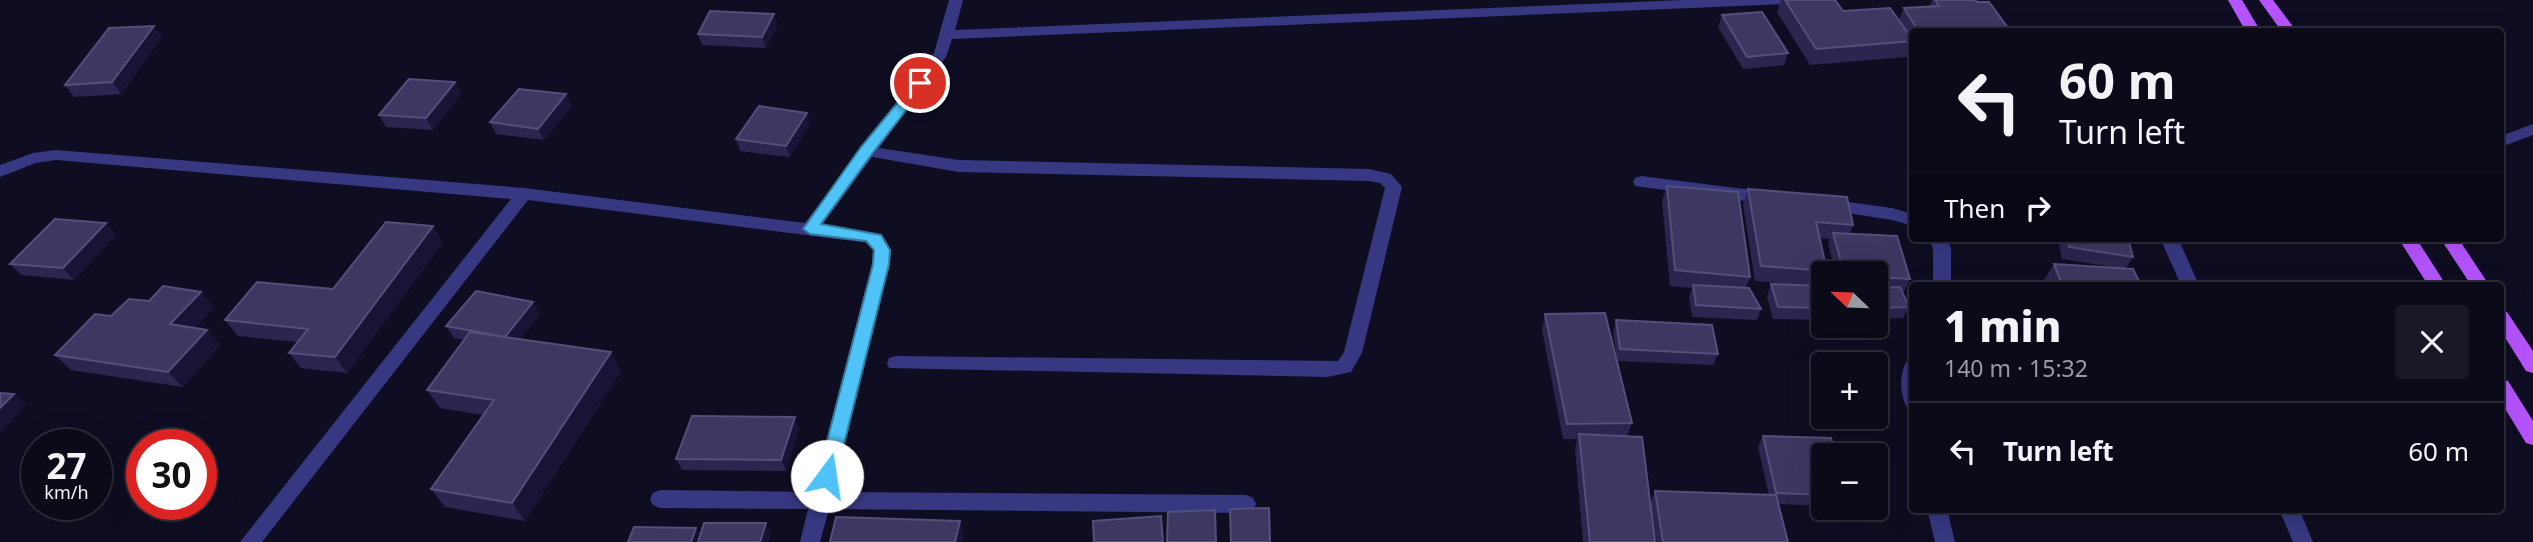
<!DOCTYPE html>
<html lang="en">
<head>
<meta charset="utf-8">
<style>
  :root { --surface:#0b0a19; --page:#191826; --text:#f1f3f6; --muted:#9a9aa2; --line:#2b2b38 }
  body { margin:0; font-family:"Noto Sans",sans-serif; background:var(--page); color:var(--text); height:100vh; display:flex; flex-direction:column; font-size:26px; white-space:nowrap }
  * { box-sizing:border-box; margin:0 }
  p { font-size:23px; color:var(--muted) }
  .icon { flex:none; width:38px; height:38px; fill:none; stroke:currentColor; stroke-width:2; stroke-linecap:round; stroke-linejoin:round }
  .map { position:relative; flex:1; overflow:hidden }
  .panel { position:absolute; left:1909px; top:282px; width:595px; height:231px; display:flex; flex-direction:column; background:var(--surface); border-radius:7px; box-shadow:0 7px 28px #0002,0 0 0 2px var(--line) }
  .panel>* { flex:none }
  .banner { position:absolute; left:1909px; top:28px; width:595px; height:214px; border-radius:7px; box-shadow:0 7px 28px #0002,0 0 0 2px var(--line); background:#0b0a19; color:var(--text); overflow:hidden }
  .needle { width:46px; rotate:293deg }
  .tools { position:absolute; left:1811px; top:261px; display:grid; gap:14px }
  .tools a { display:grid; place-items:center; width:77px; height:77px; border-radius:7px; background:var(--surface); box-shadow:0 7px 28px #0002,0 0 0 2px var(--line); font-size:35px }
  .speed { position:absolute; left:21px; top:429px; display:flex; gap:14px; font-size:35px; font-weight:700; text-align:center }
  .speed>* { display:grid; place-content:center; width:91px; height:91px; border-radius:50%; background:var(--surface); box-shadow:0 7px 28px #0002,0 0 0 2px var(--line); line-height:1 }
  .speed small { font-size:18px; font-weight:400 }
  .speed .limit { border:10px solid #d22; background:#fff; color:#111 }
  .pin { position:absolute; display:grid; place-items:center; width:60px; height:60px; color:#fff; margin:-30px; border:4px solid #fff; border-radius:50%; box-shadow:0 2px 7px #0007 }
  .me { position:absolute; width:77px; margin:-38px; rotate:14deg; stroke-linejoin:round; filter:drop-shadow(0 0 5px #0008) }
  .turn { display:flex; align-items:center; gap:24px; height:147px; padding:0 35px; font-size:32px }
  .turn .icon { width:91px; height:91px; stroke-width:2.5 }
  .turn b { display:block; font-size:49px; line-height:60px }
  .then { display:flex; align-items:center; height:66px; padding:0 35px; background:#0003; gap:14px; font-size:26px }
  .round { display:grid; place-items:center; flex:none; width:74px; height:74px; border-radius:7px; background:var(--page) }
  .overview { display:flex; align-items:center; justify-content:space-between; height:119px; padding:0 35px }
  h1 { font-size:42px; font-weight:800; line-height:52px }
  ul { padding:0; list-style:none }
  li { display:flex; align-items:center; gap:21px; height:98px; padding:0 35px; border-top:2px solid var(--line) }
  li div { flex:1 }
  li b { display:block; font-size:26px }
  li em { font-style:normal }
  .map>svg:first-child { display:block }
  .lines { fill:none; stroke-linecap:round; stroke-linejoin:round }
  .minor { fill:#373881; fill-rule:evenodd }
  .major { fill:#b654ff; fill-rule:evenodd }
  .wall { fill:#2b264f }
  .shaded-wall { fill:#191435 }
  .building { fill:#3d3862; stroke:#544f7b; stroke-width:2 }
  .route { fill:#4fc3f7; stroke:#337fa1; stroke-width:2 }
</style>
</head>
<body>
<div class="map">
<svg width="2533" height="542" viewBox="0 0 2533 542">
  <rect width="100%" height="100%" fill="#0f0d21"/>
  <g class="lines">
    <g class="minor">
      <polygon points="949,0 963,0 955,30 1684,0 1795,0 1788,4 952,39 946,57 879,148 959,160 1369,169 1391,174 1402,187 1362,353 1351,372 1327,377 889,368 887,363 889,358 896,356 1338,361 1344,352 1385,188 1380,183 1369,181 959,172 872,157 822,225 881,234 891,250 890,264 833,492 1246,495 1253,498 1256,504 1253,510 1246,513 829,509 820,542 800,542 808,509 660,508 653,505 650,499 653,493 660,490 813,492 872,264 873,250 870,243 528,200 262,542 240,542 511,199 56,160 36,163 0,177 0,165 33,153 56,150 524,188 805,223 934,53"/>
      <polygon points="2533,124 2533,135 2501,147 2501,136"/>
      <polygon points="1641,176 1768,192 1776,198 1768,204 1635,186 1633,182 1635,178"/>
      <polygon points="1827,199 1892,208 1913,214 1913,226 1892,220 1821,209 1819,205 1821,201"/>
      <polygon points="1928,238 1946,238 1951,248 1951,285 1933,285 1933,248"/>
      <polygon points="2160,238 2178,238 2199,285 2181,285"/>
      <path d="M1913,360V408L1906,406C1900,392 1899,376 1906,362Z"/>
      <polygon points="1927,509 1947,509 1955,542 1935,542"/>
      <polygon points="2279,509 2299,509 2313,542 2293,542"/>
    </g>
    <g class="major">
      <polygon points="2228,0 2242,0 2261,32 2246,32"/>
      <polygon points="2259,0 2273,0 2297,32 2282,32"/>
      <polygon points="2398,238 2416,238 2446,285 2428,285"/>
      <polygon points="2440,238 2458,238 2489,285 2471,285"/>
      <polygon points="2501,310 2507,312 2533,351 2533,373 2526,371 2501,331"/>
      <polygon points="2501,379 2508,381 2533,421 2533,445 2526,443 2501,402"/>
    </g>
  </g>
  <g class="wall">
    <polygon points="1781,0 1835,0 1843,11 1899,20 1904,8 1929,7 1932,0 1975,0 2011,32 1913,32 1913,48 1912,46 1907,57 1810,65 1777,12"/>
    <polygon points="774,14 777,26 766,48 702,45 698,34"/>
    <polygon points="1722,15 1788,53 1784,65 1743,69 1718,27"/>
    <polygon points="162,37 121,94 74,97 65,85"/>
    <polygon points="461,93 433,130 386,127 379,115"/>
    <polygon points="572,106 544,140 496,134 490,122"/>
    <polygon points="810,124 790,157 740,151 736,139"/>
    <polygon points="1667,186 1750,277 1746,288 1761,309 1757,320 1692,317 1689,297 1692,288 1670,286 1662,201"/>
    <polygon points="1748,189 1853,225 1850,234 1910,279 1904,291 1902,291 1909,307 1903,318 1876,319 1876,273 1836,273 1828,244 1830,239 1820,238 1827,271 1826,273 1824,273 1824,279 1820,286 1824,286 1824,320 1773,319 1767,296 1771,284 1799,285 1755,281 1743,205"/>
    <polygon points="116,235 74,280 21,275 10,264"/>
    <polygon points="2058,238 2128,238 2133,257 2125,269 2062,259"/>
    <polygon points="443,242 347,373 301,368 289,353 297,342 238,336 225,320 333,289"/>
    <polygon points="2054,264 2141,285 2046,285 2044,280"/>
    <polygon points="149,301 214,307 195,328 207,330 220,345 183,387 71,370 55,355 111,316"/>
    <polygon points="540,314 520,339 621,371 525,521 445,507 431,489 483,415 440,408 427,390 464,340 454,338 446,326"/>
    <polygon points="1545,314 1632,423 1627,436 1650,503 1655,491 1769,495 1758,447 1763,436 1824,455 1824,506 1778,504 1788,542 1583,542 1575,449 1577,439 1563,439 1542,330"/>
    <polygon points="1616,320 1718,354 1713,365 1617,361 1613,332"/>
    <polygon points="799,428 786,471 682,470 676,459"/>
  </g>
  <g class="shaded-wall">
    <polygon points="774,14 777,26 766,48 762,37"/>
    <polygon points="154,26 162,37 121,94 112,82"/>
    <polygon points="455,82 461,93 433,130 426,118"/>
    <polygon points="566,94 572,106 544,140 538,129"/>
    <polygon points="807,113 810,124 790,157 786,146"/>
    <polygon points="106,223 116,235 74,280 63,268"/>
    <polygon points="433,226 443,242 347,373 335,357"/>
    <polygon points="201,292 214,307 183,340 170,324"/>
    <polygon points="533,302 540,314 512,349 504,338"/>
    <polygon points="207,330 220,345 183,387 168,372"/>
    <polygon points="611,352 621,371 525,521 512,503"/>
    <polygon points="14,394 26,405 0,433 0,408"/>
    <polygon points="795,417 799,428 786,471 781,460"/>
    <polygon points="960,521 964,536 963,542 955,542"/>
    <polygon points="766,523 771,534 768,542 760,542"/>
    <polygon points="696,528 702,539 701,542 691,542"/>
  </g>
  <g class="building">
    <polygon points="1785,0 1835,0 1843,11 1890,8 1913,40 1913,41 1816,49"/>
    <polygon points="1935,0 1975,0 1977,2 1989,2 2011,32 1919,32 1904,8 1939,6"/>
    <polygon points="710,11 774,14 762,37 698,34"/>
    <polygon points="1762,12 1788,53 1747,57 1722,15"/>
    <polygon points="154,26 112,82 65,85 109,28"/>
    <polygon points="409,79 455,82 426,118 379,115"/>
    <polygon points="519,89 566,94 538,129 490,122"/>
    <polygon points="759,106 807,113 786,146 736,139"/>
    <polygon points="1667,186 1738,192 1750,277 1675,270"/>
    <polygon points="1748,189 1847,197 1853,225 1816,222 1827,271 1761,266"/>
    <polygon points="55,219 106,223 63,268 10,264"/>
    <polygon points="386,222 433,226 335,357 289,353 308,329 225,320 257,282 333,289"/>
    <polygon points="1833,233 1897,236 1910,279 1876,277 1876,273 1844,273"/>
    <polygon points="2068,238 2128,238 2133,257 2069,247"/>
    <polygon points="2054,264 2133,269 2141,285 2062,285"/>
    <polygon points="1771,284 1824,286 1824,308 1778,307"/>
    <polygon points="1693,285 1749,288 1761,309 1696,305"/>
    <polygon points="163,286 201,292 170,324 207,330 168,372 55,355 95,314 111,316 129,299 149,301"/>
    <polygon points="1900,287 1909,307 1876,308 1876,288"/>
    <polygon points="476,291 533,302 505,337 446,326"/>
    <polygon points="1605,313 1632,423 1567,424 1545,314"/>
    <polygon points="1616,320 1712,325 1718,354 1620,349"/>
    <polygon points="470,332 611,352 512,503 431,489 494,400 427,390"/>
    <polygon points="0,393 14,394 0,408"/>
    <polygon points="692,416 795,417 781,460 676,459"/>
    <polygon points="1579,434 1642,437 1655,542 1590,542"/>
    <polygon points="1763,436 1831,438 1836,455 1824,455 1824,495 1776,493"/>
    <polygon points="1655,491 1776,495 1788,542 1663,542"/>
    <polygon points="1269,508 1270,542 1231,542 1230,509"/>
    <polygon points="1215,510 1216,542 1167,542 1168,512"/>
    <polygon points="1161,516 1163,542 1094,542 1093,521"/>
    <polygon points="836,517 960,521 955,542 830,542"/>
    <polygon points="704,523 766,523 760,542 698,542"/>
    <polygon points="634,527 696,528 691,542 628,542"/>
  </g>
  <polygon class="route" points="920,78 925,80 925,86 872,154 821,224 881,235 890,250 889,264 836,476 833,481 827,484 820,481 818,476 873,264 874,250 866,241 810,234 803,229 861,147 916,80"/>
</svg>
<div class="tools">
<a><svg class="needle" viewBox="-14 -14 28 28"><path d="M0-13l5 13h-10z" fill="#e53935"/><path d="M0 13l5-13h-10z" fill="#9a9aa2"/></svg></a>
<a>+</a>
<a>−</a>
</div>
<div class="speed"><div>27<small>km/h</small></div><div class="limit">30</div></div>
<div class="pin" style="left:920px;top:83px;background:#d93025"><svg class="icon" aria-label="arrive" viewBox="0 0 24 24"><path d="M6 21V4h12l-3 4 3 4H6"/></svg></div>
<svg class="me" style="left:827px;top:476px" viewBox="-20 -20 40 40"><circle r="19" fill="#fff"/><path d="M0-13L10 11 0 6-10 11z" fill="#4fc3f7"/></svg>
<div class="banner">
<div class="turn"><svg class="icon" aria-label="left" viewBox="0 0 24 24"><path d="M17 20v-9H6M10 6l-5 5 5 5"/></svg><div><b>60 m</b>Turn left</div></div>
<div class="then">Then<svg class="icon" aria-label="right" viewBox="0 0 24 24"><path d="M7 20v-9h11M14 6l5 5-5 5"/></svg></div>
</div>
<section class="panel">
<div class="overview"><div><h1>1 min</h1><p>140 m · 15:32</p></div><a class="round"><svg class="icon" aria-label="close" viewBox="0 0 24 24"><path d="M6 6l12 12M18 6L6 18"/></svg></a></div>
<ul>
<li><svg class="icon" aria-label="left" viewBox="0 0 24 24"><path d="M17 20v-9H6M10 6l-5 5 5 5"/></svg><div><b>Turn left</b></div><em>60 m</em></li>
</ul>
</section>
</div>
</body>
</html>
